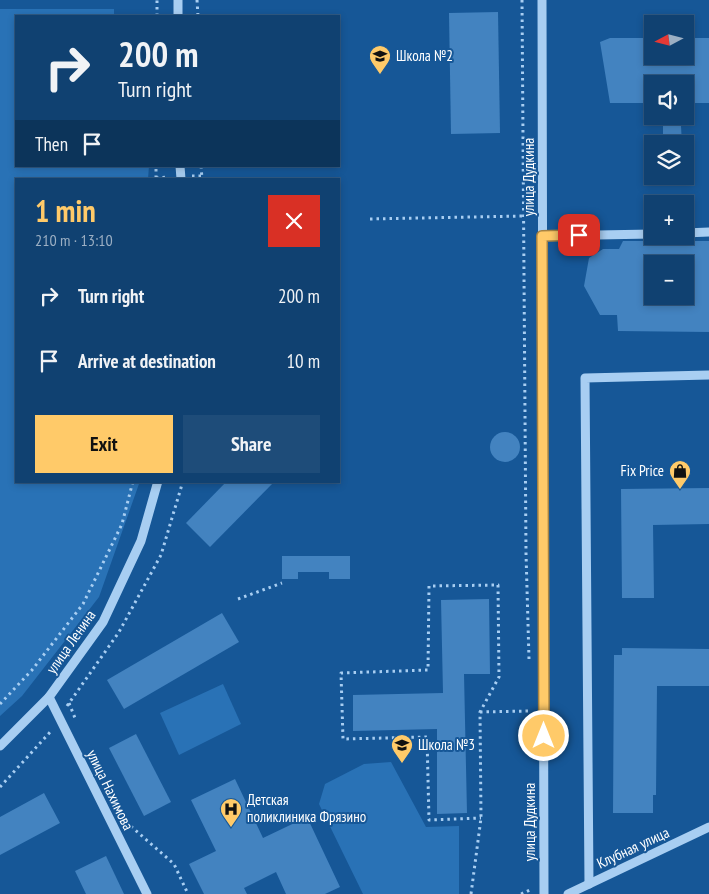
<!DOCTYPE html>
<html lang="en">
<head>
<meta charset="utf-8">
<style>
  :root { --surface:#104171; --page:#1e4c79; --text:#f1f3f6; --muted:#9cafc3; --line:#305a84; --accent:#ffca69 }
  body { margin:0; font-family:"PT Sans Narrow",sans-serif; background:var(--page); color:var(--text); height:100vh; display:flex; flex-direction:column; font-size:19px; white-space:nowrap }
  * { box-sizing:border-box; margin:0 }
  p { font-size:16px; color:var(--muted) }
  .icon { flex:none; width:28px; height:28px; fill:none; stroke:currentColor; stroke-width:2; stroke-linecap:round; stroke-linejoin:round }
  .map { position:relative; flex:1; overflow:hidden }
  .panel { position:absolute; left:15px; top:178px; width:325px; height:305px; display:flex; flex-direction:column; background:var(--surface); border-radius:0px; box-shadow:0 2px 8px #0003,0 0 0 1px var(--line) }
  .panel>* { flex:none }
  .banner { position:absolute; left:15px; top:15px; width:325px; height:152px; border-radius:0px; box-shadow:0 2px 8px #0003,0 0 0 1px var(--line); background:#104171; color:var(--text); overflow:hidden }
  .needle { width:32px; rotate:263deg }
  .fabs { position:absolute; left:644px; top:15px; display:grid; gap:10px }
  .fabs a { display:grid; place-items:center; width:50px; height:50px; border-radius:0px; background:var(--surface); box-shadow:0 2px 8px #0003,0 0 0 1px var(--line); font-size:25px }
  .pin { position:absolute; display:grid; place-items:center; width:42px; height:42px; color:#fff; margin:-21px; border-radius:10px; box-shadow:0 2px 8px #0006 }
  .me { position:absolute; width:55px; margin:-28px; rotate:0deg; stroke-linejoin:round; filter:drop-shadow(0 0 4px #0008) }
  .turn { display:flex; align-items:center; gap:18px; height:105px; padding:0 20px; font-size:22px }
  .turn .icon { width:65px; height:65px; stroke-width:2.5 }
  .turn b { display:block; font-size:35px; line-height:42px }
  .then { display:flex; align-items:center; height:48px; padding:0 20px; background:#0003; gap:10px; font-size:19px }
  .round { display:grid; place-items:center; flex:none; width:52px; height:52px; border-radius:0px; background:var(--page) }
  .summary { display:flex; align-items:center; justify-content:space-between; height:85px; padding:0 20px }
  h1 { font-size:30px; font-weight:700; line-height:38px; color:var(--accent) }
  .button { display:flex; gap:10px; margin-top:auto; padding:10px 20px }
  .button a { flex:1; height:58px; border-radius:0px; background:var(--accent); color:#111; font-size:20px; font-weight:700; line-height:58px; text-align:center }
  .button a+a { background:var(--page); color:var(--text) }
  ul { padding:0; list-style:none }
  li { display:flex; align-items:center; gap:15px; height:65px; padding:0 20px }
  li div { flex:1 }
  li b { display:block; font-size:19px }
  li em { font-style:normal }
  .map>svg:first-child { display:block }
  .green { fill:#2972b6 }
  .building { fill:#4383c0; fill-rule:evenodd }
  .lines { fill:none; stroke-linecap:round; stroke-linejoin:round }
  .path { stroke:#a8cef2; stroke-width:3; stroke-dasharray:2.5 4; stroke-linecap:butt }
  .minor { stroke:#a8cef2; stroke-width:9 }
  .route-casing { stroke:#a68344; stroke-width:12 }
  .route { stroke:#ffca69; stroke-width:9 }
  .labels { text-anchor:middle; stroke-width:4; stroke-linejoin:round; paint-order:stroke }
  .poi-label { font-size:15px; fill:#fff; stroke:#165797; text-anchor:start }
  .street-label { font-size:15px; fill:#fff; stroke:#165797 }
</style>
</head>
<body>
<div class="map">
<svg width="709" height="894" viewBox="0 0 709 894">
  <rect width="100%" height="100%" fill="#165797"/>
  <g class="green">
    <polygon points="0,9 114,9 114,16 16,16 16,166 149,166 148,179 16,179 16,481 140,481 99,597 22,696 0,716"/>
    <polygon points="223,684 241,724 179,755 160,713"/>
    <polygon points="391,762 426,827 459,826 459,894 363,894 319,804 325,784 364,764"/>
  </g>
  <g class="building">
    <polygon points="498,12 500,133 451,134 449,13"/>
    <polygon points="610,38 652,38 652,56 685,56 685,38 709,38 709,103 685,103 685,84 652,84 652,103 610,103 600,42"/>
    <polygon points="663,126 681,126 682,144 663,144"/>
    <path d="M623,241H709V332L618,331L617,315H600L584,286L589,258L603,249H619ZM652,264H685V296H652Z"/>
    <circle cx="505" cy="447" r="15"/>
    <polygon points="227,481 275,481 210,547 186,523"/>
    <polygon points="709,488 709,524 653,525 654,598 622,598 621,489"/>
    <polygon points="282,556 350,556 350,579 329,579 329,572 298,572 298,579 282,579"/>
    <polygon points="489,599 490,674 464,674 467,813 437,814 437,729 353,731 353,695 443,693 441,600"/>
    <polygon points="222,613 239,642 124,709 107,680"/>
    <polygon points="622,648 709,649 709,686 657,686 656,795 653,795 653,813 613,813 614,655 622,655"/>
    <polygon points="136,734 171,802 144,816 109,748"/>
    <polygon points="235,779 263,838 307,817 340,887 325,894 286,894 276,872 244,888 247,894 204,894 189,864 216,851 191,800"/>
    <polygon points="44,793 60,823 0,855 0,817"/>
    <polygon points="106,856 124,894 86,894 75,871"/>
  </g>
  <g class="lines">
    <g class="path">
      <polyline points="197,0 198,16"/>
      <polyline points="522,0 526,553 529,659"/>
      <polyline points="157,16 157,0"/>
      <polyline points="201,166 202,179"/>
      <polyline points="192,176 202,176"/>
      <polyline points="156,178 168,177"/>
      <polyline points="156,178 156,166"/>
      <polyline points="370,219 524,216"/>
      <polyline points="238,599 282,583"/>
      <polyline points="69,703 75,718"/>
      <polyline points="0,704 32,670 83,604 122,524 133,481"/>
      <polyline points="67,706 119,632 161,555 183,481"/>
      <polyline points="480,712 531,711"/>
      <polyline points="0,787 52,730"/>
      <polyline points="126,822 174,864 188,894"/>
      <polyline points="471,894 481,818 480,712 499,677 498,585 429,586 428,670 341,673 343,739 427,737 429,820 481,818"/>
      <polyline points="521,894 532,889"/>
    </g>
    <g class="minor">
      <polyline points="178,0 178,16"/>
      <polyline points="542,0 544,894"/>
      <polyline points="180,166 181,179"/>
      <polyline points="685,233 709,232"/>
      <polyline points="543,236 652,234"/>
      <polyline points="49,697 147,894"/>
      <polyline points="0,746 49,697 103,622 141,541 158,481"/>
      <polyline points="589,884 585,378 709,375"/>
      <polyline points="568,894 709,827"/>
    </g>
  </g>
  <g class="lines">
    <g class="route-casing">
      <polyline id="route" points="544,736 542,236 579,235"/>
    </g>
    <use href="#route" class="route"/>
  </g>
  <defs>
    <g id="school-pin" transform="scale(1.125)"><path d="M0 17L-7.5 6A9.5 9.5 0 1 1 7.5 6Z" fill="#ffca69" stroke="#165797"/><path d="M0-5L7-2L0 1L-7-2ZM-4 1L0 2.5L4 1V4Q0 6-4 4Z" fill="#111"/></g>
    <g id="shop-pin" transform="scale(1.125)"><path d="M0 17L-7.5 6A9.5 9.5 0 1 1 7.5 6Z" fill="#ffca69" stroke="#165797"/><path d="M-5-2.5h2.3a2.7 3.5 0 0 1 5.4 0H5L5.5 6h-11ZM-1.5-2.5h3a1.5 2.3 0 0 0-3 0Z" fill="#111"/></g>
    <g id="hospital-pin" transform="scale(1.125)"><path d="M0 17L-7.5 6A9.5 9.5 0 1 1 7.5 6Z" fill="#ffca69" stroke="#165797"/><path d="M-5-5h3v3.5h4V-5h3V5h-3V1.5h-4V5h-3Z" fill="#111"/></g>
  </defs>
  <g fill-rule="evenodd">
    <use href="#school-pin" x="380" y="56"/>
    <use href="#shop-pin" x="680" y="471"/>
    <use href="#school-pin" x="402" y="745"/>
    <use href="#hospital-pin" x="231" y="809"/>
  </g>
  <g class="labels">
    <g class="poi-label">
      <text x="396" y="61">Школа №2</text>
      <text x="664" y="476" text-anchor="end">Fix Price</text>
      <text x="418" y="750">Школа №3</text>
      <text x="247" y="805">Детская<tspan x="247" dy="17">поликлиника Фрязино</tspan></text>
    </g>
    <g class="street-label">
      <text transform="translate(529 177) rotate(-90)" y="5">улица Дудкина</text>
      <text transform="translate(71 642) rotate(-55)" y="5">улица Ленина</text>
      <text transform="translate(110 790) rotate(64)" y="5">улица Нахимова</text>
      <text transform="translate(530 822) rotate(-90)" y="5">улица Дудкина</text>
      <text transform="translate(633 848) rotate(-25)" y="5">Клубная улица</text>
    </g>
  </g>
</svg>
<div class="fabs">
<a><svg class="needle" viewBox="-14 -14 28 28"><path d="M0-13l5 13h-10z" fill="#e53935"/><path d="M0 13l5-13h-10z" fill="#9cafc3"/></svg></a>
<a><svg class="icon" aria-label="sound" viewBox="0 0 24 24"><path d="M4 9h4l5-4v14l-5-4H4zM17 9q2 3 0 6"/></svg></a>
<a><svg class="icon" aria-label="layers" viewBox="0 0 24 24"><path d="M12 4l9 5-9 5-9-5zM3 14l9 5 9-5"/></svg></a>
<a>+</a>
<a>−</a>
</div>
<div class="pin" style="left:579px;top:235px;background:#d93025"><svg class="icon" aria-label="arrive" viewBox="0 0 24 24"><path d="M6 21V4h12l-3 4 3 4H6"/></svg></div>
<svg class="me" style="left:544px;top:736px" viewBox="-20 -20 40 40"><circle r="17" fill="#ffca69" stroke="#fff" stroke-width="3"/><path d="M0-11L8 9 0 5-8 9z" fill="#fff"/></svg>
<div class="banner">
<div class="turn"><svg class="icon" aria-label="right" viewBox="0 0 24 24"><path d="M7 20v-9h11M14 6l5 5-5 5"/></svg><div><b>200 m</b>Turn right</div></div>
<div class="then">Then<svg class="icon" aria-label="arrive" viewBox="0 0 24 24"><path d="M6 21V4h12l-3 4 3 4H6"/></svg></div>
</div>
<section class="panel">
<div class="summary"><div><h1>1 min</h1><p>210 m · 13:10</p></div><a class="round" style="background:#d93025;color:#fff"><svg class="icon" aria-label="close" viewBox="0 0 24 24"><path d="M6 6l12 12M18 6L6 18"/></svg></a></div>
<ul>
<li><svg class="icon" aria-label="right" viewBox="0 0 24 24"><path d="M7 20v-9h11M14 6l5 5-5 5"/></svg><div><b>Turn right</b></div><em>200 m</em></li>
<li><svg class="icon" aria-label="arrive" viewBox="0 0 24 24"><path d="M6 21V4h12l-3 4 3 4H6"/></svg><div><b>Arrive at destination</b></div><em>10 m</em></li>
</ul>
<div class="button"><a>Exit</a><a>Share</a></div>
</section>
</div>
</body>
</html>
